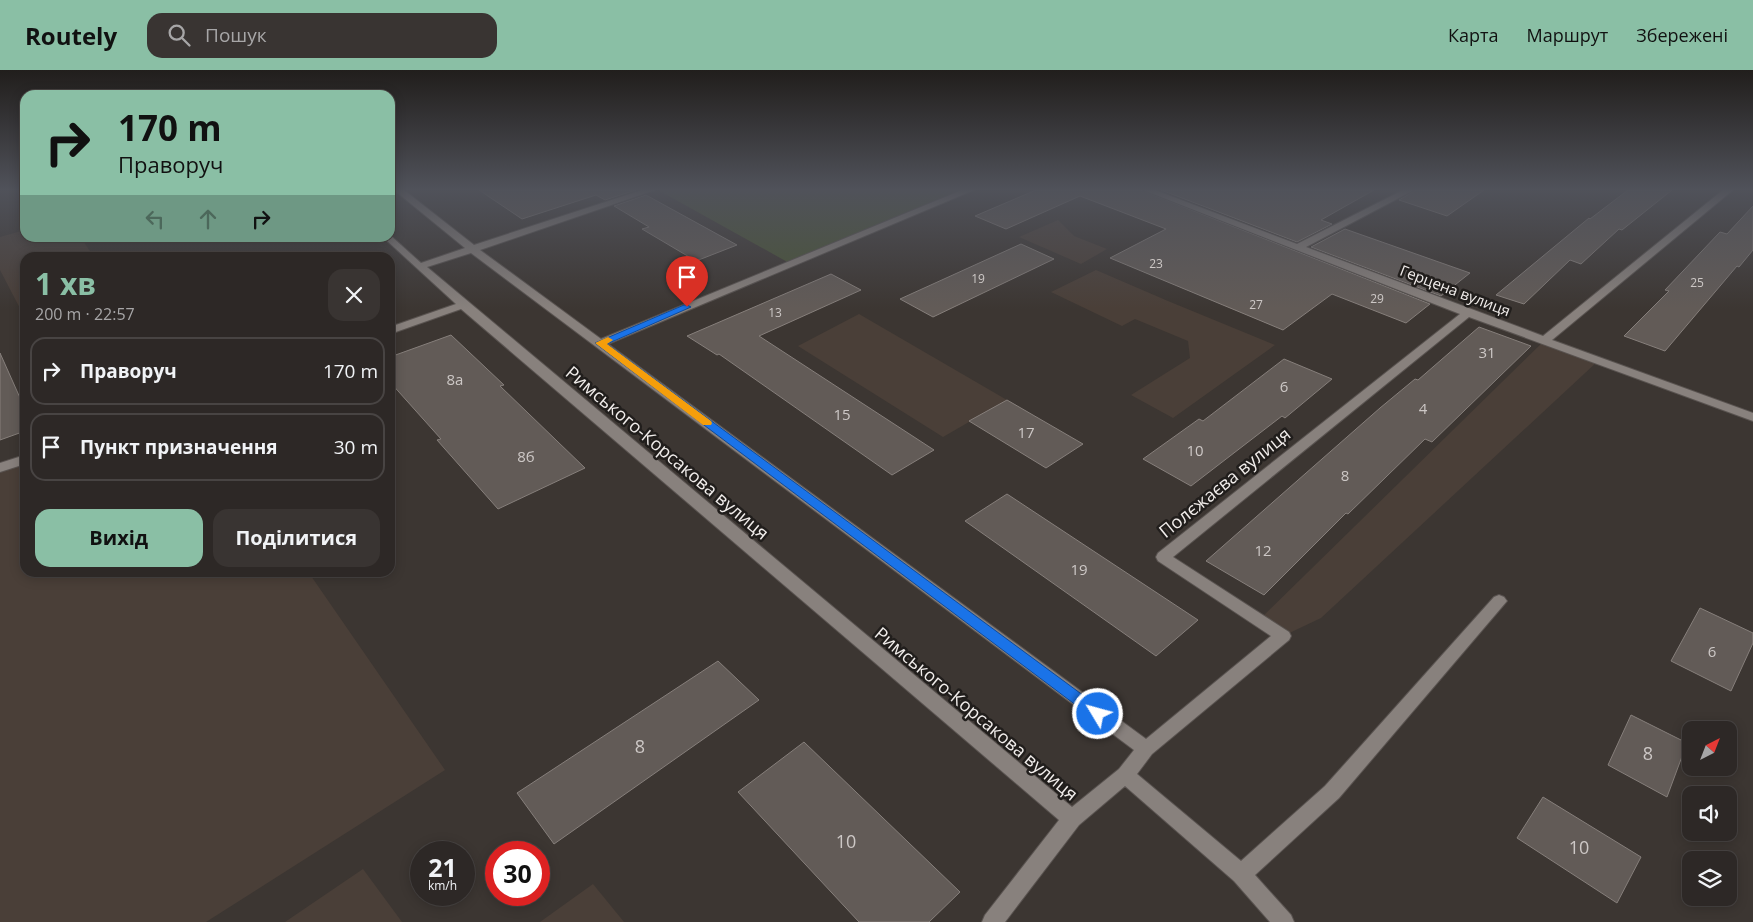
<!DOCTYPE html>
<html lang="uk">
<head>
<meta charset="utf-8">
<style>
  :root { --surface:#2d2826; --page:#393432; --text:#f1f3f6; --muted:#a7a6a7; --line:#484443; --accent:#8abfa5 }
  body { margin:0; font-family:"Open Sans",sans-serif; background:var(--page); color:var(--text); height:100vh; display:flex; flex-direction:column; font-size:19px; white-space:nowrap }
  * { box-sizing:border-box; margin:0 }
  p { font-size:16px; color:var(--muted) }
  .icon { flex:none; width:28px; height:28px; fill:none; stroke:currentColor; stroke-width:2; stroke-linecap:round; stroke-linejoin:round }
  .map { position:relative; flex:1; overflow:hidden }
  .panel { position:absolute; left:20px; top:182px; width:375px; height:325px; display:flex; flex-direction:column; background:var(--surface); border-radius:15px; box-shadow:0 2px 12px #0003,0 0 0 1px var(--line) }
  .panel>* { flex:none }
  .top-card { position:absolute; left:20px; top:20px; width:375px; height:152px; border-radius:15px; box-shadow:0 2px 12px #0003,0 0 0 1px var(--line); background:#8abfa5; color:#111; overflow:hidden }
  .needle { width:32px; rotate:42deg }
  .controls { position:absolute; left:1682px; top:651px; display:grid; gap:10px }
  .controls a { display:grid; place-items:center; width:55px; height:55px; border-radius:10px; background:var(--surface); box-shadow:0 2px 12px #0003,0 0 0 1px var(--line); font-size:25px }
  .speed { position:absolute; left:410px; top:771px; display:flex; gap:10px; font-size:25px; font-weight:700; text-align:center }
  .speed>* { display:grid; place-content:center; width:65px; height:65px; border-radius:50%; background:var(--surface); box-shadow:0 2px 12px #0003,0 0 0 1px var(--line); line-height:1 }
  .speed small { font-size:12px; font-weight:400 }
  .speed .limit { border:8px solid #d22; background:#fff; color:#111 }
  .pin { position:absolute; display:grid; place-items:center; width:42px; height:42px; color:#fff; margin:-51px -21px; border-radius:50% 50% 50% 0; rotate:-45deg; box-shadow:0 0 5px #0007 }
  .pin .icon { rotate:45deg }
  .me { position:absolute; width:55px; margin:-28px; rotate:307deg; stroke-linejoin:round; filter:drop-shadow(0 0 4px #0008) }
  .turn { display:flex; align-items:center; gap:18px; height:105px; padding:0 15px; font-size:22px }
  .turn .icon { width:65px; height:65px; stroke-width:2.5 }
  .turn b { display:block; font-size:35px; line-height:42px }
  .lanes { display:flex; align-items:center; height:48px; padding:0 15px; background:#0003; justify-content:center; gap:25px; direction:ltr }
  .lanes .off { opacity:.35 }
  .round { display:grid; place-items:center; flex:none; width:52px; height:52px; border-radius:15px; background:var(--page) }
  .summary { display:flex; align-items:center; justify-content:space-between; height:85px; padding:0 15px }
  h1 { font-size:30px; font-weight:700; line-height:38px; color:var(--accent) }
  .cta { display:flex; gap:10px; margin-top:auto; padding:10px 15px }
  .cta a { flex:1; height:58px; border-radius:15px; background:var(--accent); color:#111; font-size:20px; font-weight:700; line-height:58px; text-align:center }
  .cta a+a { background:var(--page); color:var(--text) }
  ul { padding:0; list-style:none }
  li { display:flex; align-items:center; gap:15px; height:68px; margin:0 10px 8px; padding:0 5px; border:2px solid var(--line); border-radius:15px }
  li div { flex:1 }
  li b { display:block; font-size:19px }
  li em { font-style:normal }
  header { display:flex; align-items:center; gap:30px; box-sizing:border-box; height:70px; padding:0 25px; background:var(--accent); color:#111 }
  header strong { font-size:24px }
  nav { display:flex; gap:28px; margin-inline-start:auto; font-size:18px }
  .search { width:350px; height:45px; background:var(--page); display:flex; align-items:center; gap:12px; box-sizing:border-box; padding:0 18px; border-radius:15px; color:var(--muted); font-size:19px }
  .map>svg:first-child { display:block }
  .built { fill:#4a3f38 }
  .green { fill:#495435 }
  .building { fill:#625b57; stroke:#867f7b }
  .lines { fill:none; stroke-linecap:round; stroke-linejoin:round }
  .minor-casing { stroke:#595350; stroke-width:2 }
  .minor { fill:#88817d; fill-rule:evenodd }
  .route { fill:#1a73e8; stroke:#114b97 }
  .slow { fill:#f59e0b }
  .labels { text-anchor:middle; stroke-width:5; stroke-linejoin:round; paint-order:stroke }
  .far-number-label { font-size:12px; fill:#cdc8c6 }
  .far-street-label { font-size:15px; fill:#f1edeb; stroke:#211e1c }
  .number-label { font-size:15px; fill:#cdc8c6 }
  .street-label { font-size:18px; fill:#f1edeb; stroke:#211e1c }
  .near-number-label { font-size:18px; fill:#cdc8c6 }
</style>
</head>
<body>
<header>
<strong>Routely</strong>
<div class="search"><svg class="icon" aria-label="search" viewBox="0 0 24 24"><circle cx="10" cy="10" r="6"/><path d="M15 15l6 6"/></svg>Пошук</div>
<nav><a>Карта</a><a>Маршрут</a><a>Збережені</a></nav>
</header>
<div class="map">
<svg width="1753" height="852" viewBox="0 0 1753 852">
  <rect width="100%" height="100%" fill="#3c3632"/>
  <g class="built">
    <polygon points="1058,150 1074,166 1107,179 1081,194 1019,167"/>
    <polygon points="25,160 25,168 81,168 94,187 25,188 25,248 0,200 0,167"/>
    <polygon points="1096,200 1168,231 1275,275 1173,348 1131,325 1190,288 1188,271 1135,249 1122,256 1051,222"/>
    <polygon points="859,244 1007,330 943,367 798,276"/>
    <polygon points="1544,271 1598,291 1321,548 1283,566 1259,550"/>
    <polygon points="25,389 25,502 309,503 445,700 206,852 0,852 0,398"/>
    <polygon points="363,799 402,852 285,852"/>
    <polygon points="593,814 624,852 540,852"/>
  </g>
  <polygon class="green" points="658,120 970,120 791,194"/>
  <g class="building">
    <polygon points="479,120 636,120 605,130 596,125 522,149"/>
    <polygon points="1036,120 1141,120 1430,234 1406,253 1332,224 1283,260 1110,188 1166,159 1080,126 1006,159 975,146"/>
    <polygon points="1161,120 1374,120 1321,150 1332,154 1297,172"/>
    <polygon points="1416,120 1484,120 1447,146 1399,130"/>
    <polygon points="1628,120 1672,120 1622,160 1619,159 1581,194 1570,190 1524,234 1496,225 1589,148 1590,149"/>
    <polygon points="646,125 737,175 696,191 642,159 649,157 614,136"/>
    <polygon points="1753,136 1753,180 1739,197 1737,196 1665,281 1624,266 1669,221 1665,220 1720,162 1727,164"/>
    <polygon points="1345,159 1470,203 1441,226 1311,177"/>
    <polygon points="1021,174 1054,189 933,247 900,229"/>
    <polygon points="831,204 861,220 759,266 934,380 892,405 719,284 717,285 687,266"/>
    <polygon points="1479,257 1531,276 1432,372 1425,369 1348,444 1346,443 1264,525 1206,491 1380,338 1415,309 1418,310"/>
    <polygon points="451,265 504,315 500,316 585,398 498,439 437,370 441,369 390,312 390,287"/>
    <polygon points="0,283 25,339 25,361 0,370"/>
    <polygon points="1284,289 1332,309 1285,348 1282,346 1191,416 1143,389 1199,349 1203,351"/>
    <polygon points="1007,330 1083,374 1046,398 969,351"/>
    <polygon points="1007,424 1198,550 1156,586 965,451"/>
    <polygon points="1700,538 1753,563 1753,573 1731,621 1671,591"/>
    <polygon points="718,591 759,630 554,774 517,723"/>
    <polygon points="1631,645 1687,673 1667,727 1608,695"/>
    <polygon points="804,672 960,822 929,852 859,852 738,722"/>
    <polygon points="1543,727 1641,787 1617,833 1517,768"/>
  </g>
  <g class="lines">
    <g class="minor-casing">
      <g id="minor">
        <path d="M394,120H404L474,175L642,120H655L480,180L601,269L962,120H974L608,274L1146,669L1271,566L1158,491L1156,487L1158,483L1460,244L1143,120H1155L1297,174L1403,120H1414L1306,177L1543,266L1723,120H1733L1552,270L1753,343V351L1469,247L1173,487L1289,562L1291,566L1289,570L1152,684L1137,704L1241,791L1325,716L1494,527L1499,525L1504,527L1507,531L1339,728L1255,805L1291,845L1294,852H1270L1234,811L1125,716L1079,755L1005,852H982L985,845L1059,750L461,239L390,264V257L456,234L384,168L391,166L421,193L465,178ZM471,183L1134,680L1119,699L1072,737L427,197Z"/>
        <polygon points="25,385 25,394 0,402 0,393"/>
      </g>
    </g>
    <use href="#minor" class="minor"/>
  </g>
  <linearGradient id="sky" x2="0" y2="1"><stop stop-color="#211e1c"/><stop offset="0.5" stop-color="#50525a"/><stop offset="1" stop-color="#50525a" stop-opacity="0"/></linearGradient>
  <rect width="1753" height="239" fill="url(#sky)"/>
  <polygon class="route" points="684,235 687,235 691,237 607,274 1103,640 1105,644 1103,648 1098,650 1093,648 595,273"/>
  <polygon class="slow" points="608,267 613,270 607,274 711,351 712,353 711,355 703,355 595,273"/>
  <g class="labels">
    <g class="far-number-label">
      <text x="1156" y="198">23</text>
      <text x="978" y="213">19</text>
      <text x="1697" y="217">25</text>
      <text x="1377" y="233">29</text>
      <text x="1256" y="239">27</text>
      <text x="775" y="247">13</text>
    </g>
    <g class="far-street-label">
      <text transform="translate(1455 221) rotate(21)" y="5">Герцена вулиця</text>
    </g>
    <g class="number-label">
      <text x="1487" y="288">31</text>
      <text x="455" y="315">8а</text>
      <text x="1284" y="322">6</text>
      <text x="1423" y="344">4</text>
      <text x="842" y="350">15</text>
      <text x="1026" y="368">17</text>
      <text x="1195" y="386">10</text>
      <text x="526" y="392">8б</text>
      <text x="1345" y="411">8</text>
      <text x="1263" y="486">12</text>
      <text x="1079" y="505">19</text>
      <text x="1712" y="587">6</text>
    </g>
    <g class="street-label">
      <text transform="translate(667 383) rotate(40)" y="6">Римського-Корсакова вулиця</text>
      <text transform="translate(1225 413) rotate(-39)" y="6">Полєжаєва вулиця</text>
      <text transform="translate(976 644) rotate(40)" y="6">Римського-Корсакова вулиця</text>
    </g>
    <g class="near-number-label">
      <text x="640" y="683">8</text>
      <text x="1648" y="690">8</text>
      <text x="846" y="778">10</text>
      <text x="1579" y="784">10</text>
    </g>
  </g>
</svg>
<div class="controls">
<a><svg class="needle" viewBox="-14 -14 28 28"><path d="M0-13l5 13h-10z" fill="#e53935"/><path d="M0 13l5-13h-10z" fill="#a7a6a7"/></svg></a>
<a><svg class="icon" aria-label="sound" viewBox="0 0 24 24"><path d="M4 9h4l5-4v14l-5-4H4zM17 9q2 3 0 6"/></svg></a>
<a><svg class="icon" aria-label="layers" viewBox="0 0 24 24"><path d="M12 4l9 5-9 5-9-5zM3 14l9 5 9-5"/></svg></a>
</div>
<div class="speed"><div>21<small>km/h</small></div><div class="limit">30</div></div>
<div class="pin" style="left:687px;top:237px;background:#d93025"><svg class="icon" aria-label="arrive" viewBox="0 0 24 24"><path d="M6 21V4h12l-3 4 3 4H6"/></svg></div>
<svg class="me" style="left:1098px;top:644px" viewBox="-20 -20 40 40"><circle r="17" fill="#1a73e8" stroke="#fff" stroke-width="3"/><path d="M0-11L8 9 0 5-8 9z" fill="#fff"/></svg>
<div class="top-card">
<div class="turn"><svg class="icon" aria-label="right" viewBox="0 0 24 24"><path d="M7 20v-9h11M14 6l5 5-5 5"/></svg><div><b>170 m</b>Праворуч</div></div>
<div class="lanes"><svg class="icon off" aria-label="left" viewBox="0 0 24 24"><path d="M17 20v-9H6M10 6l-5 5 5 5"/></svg><svg class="icon off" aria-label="ahead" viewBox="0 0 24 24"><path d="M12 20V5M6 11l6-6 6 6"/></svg><svg class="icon" aria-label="right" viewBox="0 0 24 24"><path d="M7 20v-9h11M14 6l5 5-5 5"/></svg></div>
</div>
<section class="panel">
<div class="summary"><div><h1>1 хв</h1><p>200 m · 22:57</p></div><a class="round"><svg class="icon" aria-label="close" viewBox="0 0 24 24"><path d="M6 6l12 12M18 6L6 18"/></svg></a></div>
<ul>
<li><svg class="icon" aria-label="right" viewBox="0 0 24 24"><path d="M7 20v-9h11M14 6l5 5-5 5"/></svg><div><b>Праворуч</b></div><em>170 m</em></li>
<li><svg class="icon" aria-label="arrive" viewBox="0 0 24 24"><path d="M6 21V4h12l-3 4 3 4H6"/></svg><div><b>Пункт призначення</b></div><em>30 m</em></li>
</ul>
<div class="cta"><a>Вихід</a><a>Поділитися</a></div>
</section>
</div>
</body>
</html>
